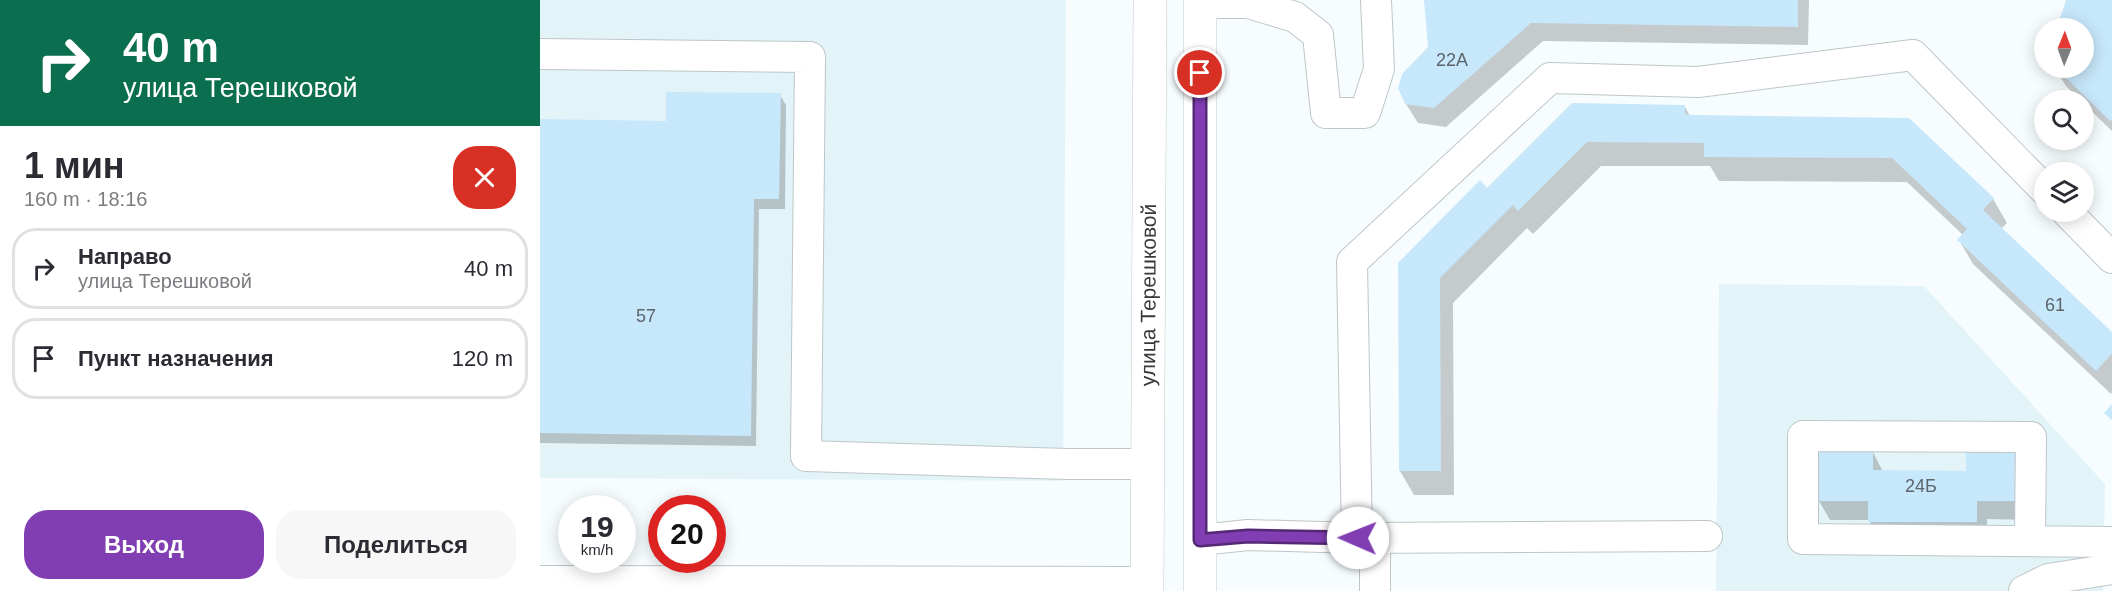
<!DOCTYPE html>
<html lang="ru">
<head>
<meta charset="utf-8">
<style>
  :root { --surface:#fff; --page:#f7f7f7; --text:#2b2b33; --muted:#7c7c81; --line:#e1e1e2; --accent:#813eb2 }
  body { margin:0; font-family:Helvetica,sans-serif; background:var(--page); color:var(--text); height:100vh; display:flex; flex-direction:column; font-size:22px; white-space:nowrap }
  * { box-sizing:border-box; margin:0 }
  p { font-size:20px; color:var(--muted) }
  .icon { flex:none; width:33px; height:33px; fill:none; stroke:currentColor; stroke-width:2; stroke-linecap:round; stroke-linejoin:round }
  .map { position:relative; flex:1; overflow:hidden }
  .side { display:flex; flex-direction:column; background:var(--surface); width:540px }
  .side>* { flex:none }
  .hud { background:#0b6e4f; color:#fff; overflow:hidden }
  .needle { width:39px; rotate:1deg }
  .controls { position:absolute; left:1494px; top:18px; display:grid; gap:12px }
  .controls a { display:grid; place-items:center; width:60px; height:60px; border-radius:50%; background:var(--surface); box-shadow:0 3px 15px #0003; font-size:30px }
  .speed { position:absolute; left:18px; top:495px; display:flex; gap:12px; font-size:30px; font-weight:700; text-align:center }
  .speed>* { display:grid; place-content:center; width:78px; height:78px; border-radius:50%; background:var(--surface); box-shadow:0 3px 15px #0003; line-height:1 }
  .speed small { font-size:15px; font-weight:400 }
  .speed .limit { border:9px solid #d22; background:#fff; color:#111 }
  .pin { position:absolute; display:grid; place-items:center; width:51px; height:51px; color:#fff; margin:-26px; border:3px solid #fff; border-radius:50%; box-shadow:0 2px 6px #0007 }
  .me { position:absolute; width:66px; margin:-33px; rotate:271deg; stroke-linejoin:round; filter:drop-shadow(0 0 4px #0008) }
  .turn { display:flex; align-items:center; gap:21px; height:126px; padding:0 24px; font-size:27px }
  .turn .icon { width:78px; height:78px; stroke-width:2.5 }
  .turn b { display:block; font-size:42px; line-height:51px }
  .round { display:grid; place-items:center; flex:none; width:63px; height:63px; border-radius:24px; background:var(--page) }
  .headline { display:flex; align-items:center; justify-content:space-between; height:102px; padding:0 24px }
  h1 { font-size:36px; font-weight:700; line-height:45px }
  .primary-button { display:flex; gap:12px; margin-top:auto; padding:12px 24px }
  .primary-button a { flex:1; height:69px; border-radius:24px; background:var(--accent); color:#fff; font-size:24px; font-weight:700; line-height:69px; text-align:center }
  .primary-button a+a { background:var(--page); color:var(--text) }
  ul { padding:0; list-style:none }
  li { display:flex; align-items:center; gap:18px; height:81px; margin:0 12px 9px; padding:0 12px; border:3px solid var(--line); border-radius:24px }
  li div { flex:1 }
  li b { display:block; font-size:22px }
  li em { font-style:normal }
  main { display:flex; flex:1; min-height:0 }
  .map>svg:first-child { display:block }
  .built { fill:#e3f4f9 }
  .shadow { fill:#0003 }
  .building { fill:#c7e7fa }
  .lines { fill:none; stroke-linecap:round; stroke-linejoin:round }
  .minor-casing { stroke:#bec6c8; stroke-width:32 }
  .major-casing { stroke:#bec6c8; stroke-width:34 }
  .minor { stroke:#fff; stroke-width:30 }
  .major { stroke:#fff; stroke-width:33 }
  .route-casing { stroke:#542874; stroke-width:15 }
  .route { stroke:#813eb2; stroke-width:10 }
  .labels { text-anchor:middle; stroke-width:6; stroke-linejoin:round; paint-order:stroke }
  .number-label { font-size:18px; fill:#5b656b }
  .street-label { font-size:21px; fill:#373a3b; stroke:#f7fdff }
</style>
</head>
<body>
<main>
<section class="side">
<div class="hud">
<div class="turn"><svg class="icon" aria-label="right" viewBox="0 0 24 24"><path d="M7 20v-9h11M14 6l5 5-5 5"/></svg><div><b>40 m</b>улица Терешковой</div></div>
</div>
<div class="headline"><div><h1>1 мин</h1><p>160 m · 18:16</p></div><a class="round" style="background:#d93025;color:#fff"><svg class="icon" aria-label="close" viewBox="0 0 24 24"><path d="M6 6l12 12M18 6L6 18"/></svg></a></div>
<ul>
<li><svg class="icon" aria-label="right" viewBox="0 0 24 24"><path d="M7 20v-9h11M14 6l5 5-5 5"/></svg><div><b>Направо</b><p>улица Терешковой</p></div><em>40 m</em></li>
<li><svg class="icon" aria-label="arrive" viewBox="0 0 24 24"><path d="M6 21V4h12l-3 4 3 4H6"/></svg><div><b>Пункт назначения</b></div><em>120 m</em></li>
</ul>
<div class="primary-button"><a>Выход</a><a>Поделиться</a></div>
</section>
<div class="map">
<svg width="1572" height="591" viewBox="0 0 1572 591">
  <rect width="100%" height="100%" fill="#f7fdff"/>
  <g class="built">
    <polygon points="0,0 526,0 523,481 0,478"/>
    <polygon points="1179,284 1384,286 1565,484 1563,591 1176,591"/>
  </g>
  <g class="shadow">
    <polygon points="885,0 1269,0 1268,45 1003,41 906,127 878,123 866,104 890,48"/>
    <polygon points="1528,0 1572,0 1572,131 1544,104 1544,100 1540,100 1526,86 1515,68 1544,68 1544,28 1518,28"/>
    <polygon points="240,95 246,105 245,209 219,209 216,446 0,443 0,120 127,122"/>
    <polygon points="1032,105 1145,107 1150,116 1369,119 1453,199 1467,223 1461,229 1572,334 1572,392 1571,394 1433,264 1419,240 1423,235 1367,182 1179,181 1170,166 1061,166 993,234 987,228 913,303 914,495 874,495 860,471 860,263 947,190"/>
    <polygon points="1332,450 1343,472 1427,472 1494,469 1493,520 1447,519 1447,541 1340,540 1329,520 1290,520 1279,501"/>
  </g>
  <g class="building">
    <polygon points="884,0 1258,0 1258,27 991,23 894,108 865,104 858,88 862,74 888,47"/>
    <polygon points="1526,0 1572,0 1572,120 1570,121 1516,68 1544,68 1544,28 1517,28"/>
    <polygon points="126,92 241,93 239,199 214,199 211,436 0,433 0,119 126,121"/>
    <polygon points="1032,103 1145,105 1145,114 1156,115 1369,118 1454,198 1443,210 1572,332 1572,354 1556,371 1417,240 1427,229 1352,158 1164,157 1164,143 1047,142 978,211 973,205 900,278 901,471 859,471 858,263 940,180 947,188"/>
    <polygon points="1572,404 1572,420 1564,413"/>
    <polygon points="1278,448 1333,449 1333,470 1426,471 1426,448 1483,449 1483,501 1437,501 1437,522 1328,522 1328,501 1278,501"/>
  </g>
  <g class="lines">
    <g class="minor-casing">
      <g id="minor">
        <polyline points="660,3 708,3 727,1"/>
        <polyline points="708,3 755,17 778,35 786,113 825,113 839,69 836,0"/>
        <polyline points="0,54 270,57 266,456 529,464 607,464"/>
        <polyline points="1527,212 1572,258"/>
        <polyline points="817,538 1167,536"/>
        <polyline points="660,540 708,535 817,538 812,262 1010,78 1158,82 1373,55 1504,189"/>
        <polyline points="1490,540 1491,437 1263,436 1263,539 1572,542"/>
        <polyline points="0,581 607,582"/>
        <polyline points="835,591 835,538"/>
        <polyline points="1484,591 1508,579 1572,569"/>
      </g>
    </g>
    <g class="major-casing">
      <g id="major">
        <polyline points="660,0 660,591"/>
        <path id="s1" d="M607,591L610,0"/>
      </g>
    </g>
    <use href="#minor" class="minor"/>
    <use href="#major" class="major"/>
  </g>
  <g class="lines">
    <g class="route-casing">
      <polyline id="route" points="660,73 660,540 708,536 818,538"/>
    </g>
    <use href="#route" class="route"/>
  </g>
  <g class="labels">
    <g class="number-label">
      <text x="912" y="66">22А</text>
      <text x="1515" y="311">61</text>
      <text x="106" y="322">57</text>
      <text x="1381" y="492">24Б</text>
    </g>
    <g class="street-label">
      <text dy="7" stroke="none"><textPath href="#s1" startOffset="296">улица Терешковой</textPath></text>
    </g>
  </g>
</svg>
<div class="controls">
<a><svg class="needle" viewBox="-14 -14 28 28"><path d="M0-13l5 13h-10z" fill="#e53935"/><path d="M0 13l5-13h-10z" fill="#7c7c81"/></svg></a>
<a><svg class="icon" aria-label="search" viewBox="0 0 24 24"><circle cx="10" cy="10" r="6"/><path d="M15 15l6 6"/></svg></a>
<a><svg class="icon" aria-label="layers" viewBox="0 0 24 24"><path d="M12 4l9 5-9 5-9-5zM3 14l9 5 9-5"/></svg></a>
</div>
<div class="speed"><div>19<small>km/h</small></div><div class="limit">20</div></div>
<div class="pin" style="left:660px;top:73px;background:#d93025"><svg class="icon" aria-label="arrive" viewBox="0 0 24 24"><path d="M6 21V4h12l-3 4 3 4H6"/></svg></div>
<svg class="me" style="left:818px;top:538px" viewBox="-20 -20 40 40"><circle r="19" fill="#fff"/><path d="M0-13L10 11 0 6-10 11z" fill="#813eb2"/></svg>
</div>
</main>
</body>
</html>
